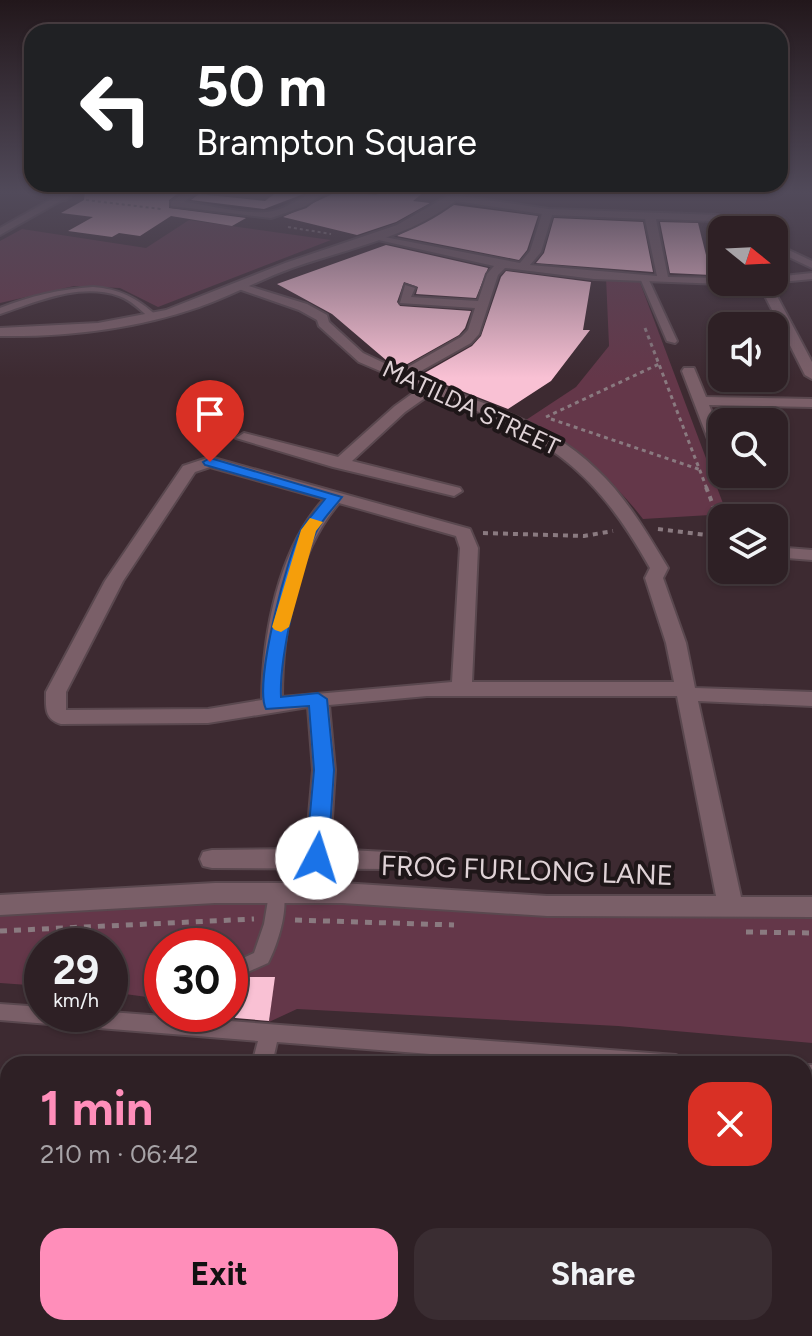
<!DOCTYPE html>
<html lang="en">
<head>
<meta charset="utf-8">
<style>
  :root { --surface:#2e2025; --page:#3a2d32; --text:#f1f3f6; --muted:#a7a3a7; --line:#493e42; --accent:#ff8eba }
  body { margin:0; font-family:Figtree,sans-serif; background:var(--page); color:var(--text); height:100vh; display:flex; flex-direction:column; font-size:30px; white-space:nowrap }
  * { box-sizing:border-box; margin:0 }
  p { font-size:26px; color:var(--muted) }
  .icon { flex:none; width:44px; height:44px; fill:none; stroke:currentColor; stroke-width:2; stroke-linecap:round; stroke-linejoin:round }
  .map { position:relative; flex:1; overflow:hidden }
  .details { position:absolute; left:0px; top:1056px; width:812px; height:280px; display:flex; flex-direction:column; background:var(--surface); border-radius:24px 24px 0 0; box-shadow:0 2px 6px #0004,0 0 0 2px var(--line) }
  .details>* { flex:none }
  .hud { position:absolute; left:24px; top:24px; width:764px; height:168px; border-radius:24px; box-shadow:0 2px 6px #0004,0 0 0 2px var(--line); background:#202124; color:#fff; overflow:hidden }
  .needle { width:52px; rotate:108deg }
  .fabs { position:absolute; left:708px; top:216px; display:grid; gap:16px }
  .fabs a { display:grid; place-items:center; width:80px; height:80px; border-radius:16px; background:var(--surface); box-shadow:0 2px 6px #0004,0 0 0 2px var(--line); font-size:40px }
  .speed { position:absolute; left:24px; top:928px; display:flex; gap:16px; font-size:40px; font-weight:700; text-align:center }
  .speed>* { display:grid; place-content:center; width:104px; height:104px; border-radius:50%; background:var(--surface); box-shadow:0 2px 6px #0004,0 0 0 2px var(--line); line-height:1 }
  .speed small { font-size:20px; font-weight:400 }
  .speed .limit { border:12px solid #d22; background:#fff; color:#111 }
  .pin { position:absolute; display:grid; place-items:center; width:68px; height:68px; color:#fff; margin:-82px -34px; border-radius:50% 50% 50% 0; rotate:-45deg; box-shadow:0 0 8px #0007 }
  .pin .icon { rotate:45deg }
  .me { position:absolute; width:88px; margin:-44px; rotate:5deg; stroke-linejoin:round; filter:drop-shadow(0 0 6px #0008) }
  .turn { display:flex; align-items:center; gap:28px; height:168px; padding:0 40px; font-size:36px }
  .turn .icon { width:104px; height:104px; stroke-width:2.5 }
  .turn b { display:block; font-size:56px; line-height:68px }
  .round { display:grid; place-items:center; flex:none; width:84px; height:84px; border-radius:24px; background:var(--page) }
  .summary { display:flex; align-items:center; justify-content:space-between; height:136px; padding:0 40px }
  h1 { font-size:48px; font-weight:700; line-height:60px; color:var(--accent) }
  .action { display:flex; gap:16px; margin-top:auto; padding:16px 40px }
  .action a { flex:1; height:92px; border-radius:24px; background:var(--accent); color:#111; font-size:32px; font-weight:700; line-height:92px; text-align:center }
  .action a+a { background:var(--page); color:var(--text) }
  .map>svg:first-child { display:block }
  .green { fill:#643749 }
  .building { fill:#f9c1d4 }
  .lines { fill:none; stroke-linecap:round; stroke-linejoin:round }
  .service-casing { stroke:#5a484f; stroke-width:4 }
  .minor-casing { stroke:#5a484f; stroke-width:4 }
  .tertiary-casing { stroke:#5a484f; stroke-width:4 }
  .path-far3 { stroke:#8a7a80; stroke-width:2; stroke-dasharray:3 3; stroke-linecap:butt }
  .path-far2 { stroke:#8a7a80; stroke-width:3; stroke-dasharray:4 4; stroke-linecap:butt }
  .path-far1 { stroke:#8a7a80; stroke-width:4; stroke-dasharray:5 5; stroke-linecap:butt }
  .path { stroke:#8a7a80; stroke-width:5; stroke-dasharray:7 7; stroke-linecap:butt }
  .service { fill:#7a5f68; fill-rule:evenodd }
  .minor { fill:#7a5f68; fill-rule:evenodd }
  .tertiary { fill:#7a5f68; fill-rule:evenodd }
  .route { fill:#1a73e8; stroke:#114b97; stroke-width:2 }
  .slow { fill:#f59e0b }
  .labels { text-anchor:middle; stroke-width:8; stroke-linejoin:round; paint-order:stroke }
  .street-label { font-size:24px; fill:#dfd2d6; stroke:#1e1618 }
  .near-street-label { font-size:28px; fill:#dfd2d6; stroke:#1e1618 }
</style>
</head>
<body>
<div class="map">
<svg width="812" height="1336" viewBox="0 0 812 1336">
  <rect width="100%" height="100%" fill="#3d2a31"/>
  <g class="green">
    <polygon points="189,220 331,240 158,307 120,288 74,286 0,303 0,241 22,229 146,248"/>
    <path d="M606,277L639,280L727,514L643,519C610,476 572,447 526,420L576,387L609,346Z"/>
    <polygon points="215,893 812,907 812,1043 618,1026 297,1009 269,1022 274,977 241,977 234,1022 209,1014 230,1014 230,946 162,946 162,999 110,992 110,946 42,946 42,986 0,983 0,905"/>
  </g>
  <g class="building">
    <polygon points="85,191 180,192 169,200 169,208 246,218 232,226 171,216 140,236 119,233 112,237 68,231 93,217 61,213 84,200"/>
    <polygon points="278,191 306,193 264,209 191,200 199,194 265,201"/>
    <polygon points="339,191 376,195 381,191 425,191 413,201 430,203 396,222 357,235 283,217"/>
    <polygon points="454,205 538,216 527,250 519,260 397,236"/>
    <polygon points="554,218 643,222 653,272 536,263 544,253"/>
    <polygon points="660,222 698,223 711,275 670,273"/>
    <polygon points="386,245 488,268 476,298 416,294 418,287 404,282 397,302 400,306 471,311 465,328 459,335 402,367 386,360 332,314 277,284"/>
    <polygon points="506,271 591,282 583,330 590,330 551,381 508,409 421,375 472,346 481,336 501,277"/>
    <polygon points="245,977 275,977 269,1021 235,1018 241,978"/>
  </g>
  <g class="lines">
    <g class="service-casing">
      <g id="service">
        <polygon points="641,276 648,278 677,341 675,343 667,341 640,278"/>
        <path d="M93,287C120,289 137,298 157,316L150,318C140,310 131,300 119,296C80,282 36,302 0,314V308C30,296 61,289 93,287Z"/>
        <path d="M276,886L282,888C290,907 277,946 268,963L230,980V964L254,953L264,924L270,888Z"/>
        <polygon points="0,1004 42,1007 42,1014 110,1014 110,1012 676,1055 683,1058 686,1064 559,1064 277,1042 272,1064 252,1064 258,1041 0,1020"/>
        <rect x="804" y="1065" width="8" height="18"/>
        <polygon points="804,1124 812,1128 812,1194 804,1198"/>
        <polygon points="0,1157 8,1158 8,1180 0,1179"/>
        <polygon points="182,1328 206,1328 204,1336 180,1336"/>
      </g>
    </g>
    <g class="minor-casing">
      <g id="minor">
        <polygon points="18,191 44,191 70,197 65,200"/>
        <path d="M187,191H198L184,202C208,205 252,216 273,211C292,207 307,191 326,191L306,206L271,218L171,206V202Z"/>
        <path d="M453,195L548,209L718,215L753,230H739L716,221L656,219L668,277L722,278V282H727L722,284L594,279L505,268L498,275L479,334L471,343L412,376C475,401 546,420 596,469C626,497 647,533 668,568L663,578L686,643L695,688L812,692V706L698,701L741,897H812V917L547,916L342,903H215L0,915V895L215,883H342L547,896H716L677,696H427L329,705L335,770L330,849L406,853L409,860L406,867L397,869L212,868L203,866L200,859L203,852L212,850L306,849L313,770L308,707L208,723L61,724C44,719 46,707 46,692L105,581L183,466L210,457L470,529L478,548L472,682H674L666,643L645,578L650,568C590,461 543,436 432,393L405,412L352,461L460,488L462,491L454,496L333,467L236,438L244,433L338,457L395,406L420,388L359,362L319,326L317,320L299,310L233,287L239,283L307,304L327,315L329,322L363,353L401,371L461,337L468,330L475,308L400,303L405,285L415,288L411,297L478,301L487,274L494,266L374,239V235L520,263L530,251L542,214L450,200ZM552,215L645,219L657,276L530,265L541,252ZM210,467L324,499C278,550 263,633 262,700L208,709L66,710V692L123,581L195,472ZM339,503L456,536L460,548L452,682L282,697C282,632 296,553 339,503Z"/>
        <polygon points="774,243 812,261 812,268 774,250"/>
        <polygon points="812,273 812,279 770,283 812,362 812,379 805,375 758,282 774,282 774,277"/>
        <polygon points="684,368 694,368 706,397 812,399 812,407 709,405 721,436 718,439 708,439 682,371"/>
        <polygon points="774,547 812,550 812,560 774,557"/>
      </g>
    </g>
    <g class="tertiary-casing">
      <g id="tertiary">
        <polygon points="66,191 78,191 0,235 0,228"/>
        <path d="M456,191H467C421,235 352,247 295,267C262,278 232,296 199,307C135,329 68,337 0,336V328L98,323L166,310L285,263L397,225Z"/>
      </g>
    </g>
    <g class="path-far3">
      <polyline points="86,200 161,209"/>
      <polyline points="288,227 331,234"/>
    </g>
    <g class="path-far2">
      <polyline points="645,328 707,489"/>
      <polyline points="546,417 659,364"/>
      <polyline points="551,419 701,470"/>
    </g>
    <g class="path-far1">
      <polyline points="706,487 722,528"/>
      <polyline points="658,529 722,537"/>
      <polyline points="483,533 584,536 613,531"/>
    </g>
    <g class="path">
      <polyline points="295,920 454,925"/>
      <polyline points="0,931 254,919"/>
      <polyline points="746,932 812,933"/>
    </g>
    <use href="#service" class="service"/>
    <use href="#minor" class="minor"/>
    <use href="#tertiary" class="tertiary"/>
  </g>
  <linearGradient id="sky" x2="0" y2="1"><stop stop-color="#22171b"/><stop offset="0.51" stop-color="#514a5a"/><stop offset="1" stop-color="#514a5a" stop-opacity="0"/></linearGradient>
  <rect width="812" height="378" fill="url(#sky)"/>
  <path class="route" d="M210,458L342,497C334,508 322,519 316,532C300,568 279,658 281,697L318,693L327,699L334,770L328,858L317,866L306,858L314,770L309,706L266,709C253,684 288,553 302,528C309,518 318,508 325,499L205,465L203,462Z"/>
  <polygon class="slow" points="310,518 323,522 316,531 289,627 281,632 275,630 272,627 301,530"/>
  <g class="labels">
    <g class="street-label">
      <text transform="translate(471 408) rotate(25)" y="8">MATILDA STREET</text>
    </g>
    <g class="near-street-label">
      <text transform="translate(527 870) rotate(2)" y="10">FROG FURLONG LANE</text>
    </g>
  </g>
</svg>
<div class="fabs">
<a><svg class="needle" viewBox="-14 -14 28 28"><path d="M0-13l5 13h-10z" fill="#e53935"/><path d="M0 13l5-13h-10z" fill="#a7a3a7"/></svg></a>
<a><svg class="icon" aria-label="sound" viewBox="0 0 24 24"><path d="M4 9h4l5-4v14l-5-4H4zM17 9q2 3 0 6"/></svg></a>
<a><svg class="icon" aria-label="search" viewBox="0 0 24 24"><circle cx="10" cy="10" r="6"/><path d="M15 15l6 6"/></svg></a>
<a><svg class="icon" aria-label="layers" viewBox="0 0 24 24"><path d="M12 4l9 5-9 5-9-5zM3 14l9 5 9-5"/></svg></a>
</div>
<div class="speed"><div>29<small>km/h</small></div><div class="limit">30</div></div>
<div class="pin" style="left:210px;top:462px;background:#d93025"><svg class="icon" aria-label="arrive" viewBox="0 0 24 24"><path d="M6 21V4h12l-3 4 3 4H6"/></svg></div>
<svg class="me" style="left:317px;top:858px" viewBox="-20 -20 40 40"><circle r="19" fill="#fff"/><path d="M0-13L10 11 0 6-10 11z" fill="#1a73e8"/></svg>
<div class="hud">
<div class="turn"><svg class="icon" aria-label="left" viewBox="0 0 24 24"><path d="M17 20v-9H6M10 6l-5 5 5 5"/></svg><div><b>50 m</b>Brampton Square</div></div>
</div>
<section class="details">
<div class="summary"><div><h1>1 min</h1><p>210 m · 06:42</p></div><a class="round" style="background:#d93025;color:#fff"><svg class="icon" aria-label="close" viewBox="0 0 24 24"><path d="M6 6l12 12M18 6L6 18"/></svg></a></div>
<div class="action"><a>Exit</a><a>Share</a></div>
</section>
</div>
</body>
</html>
